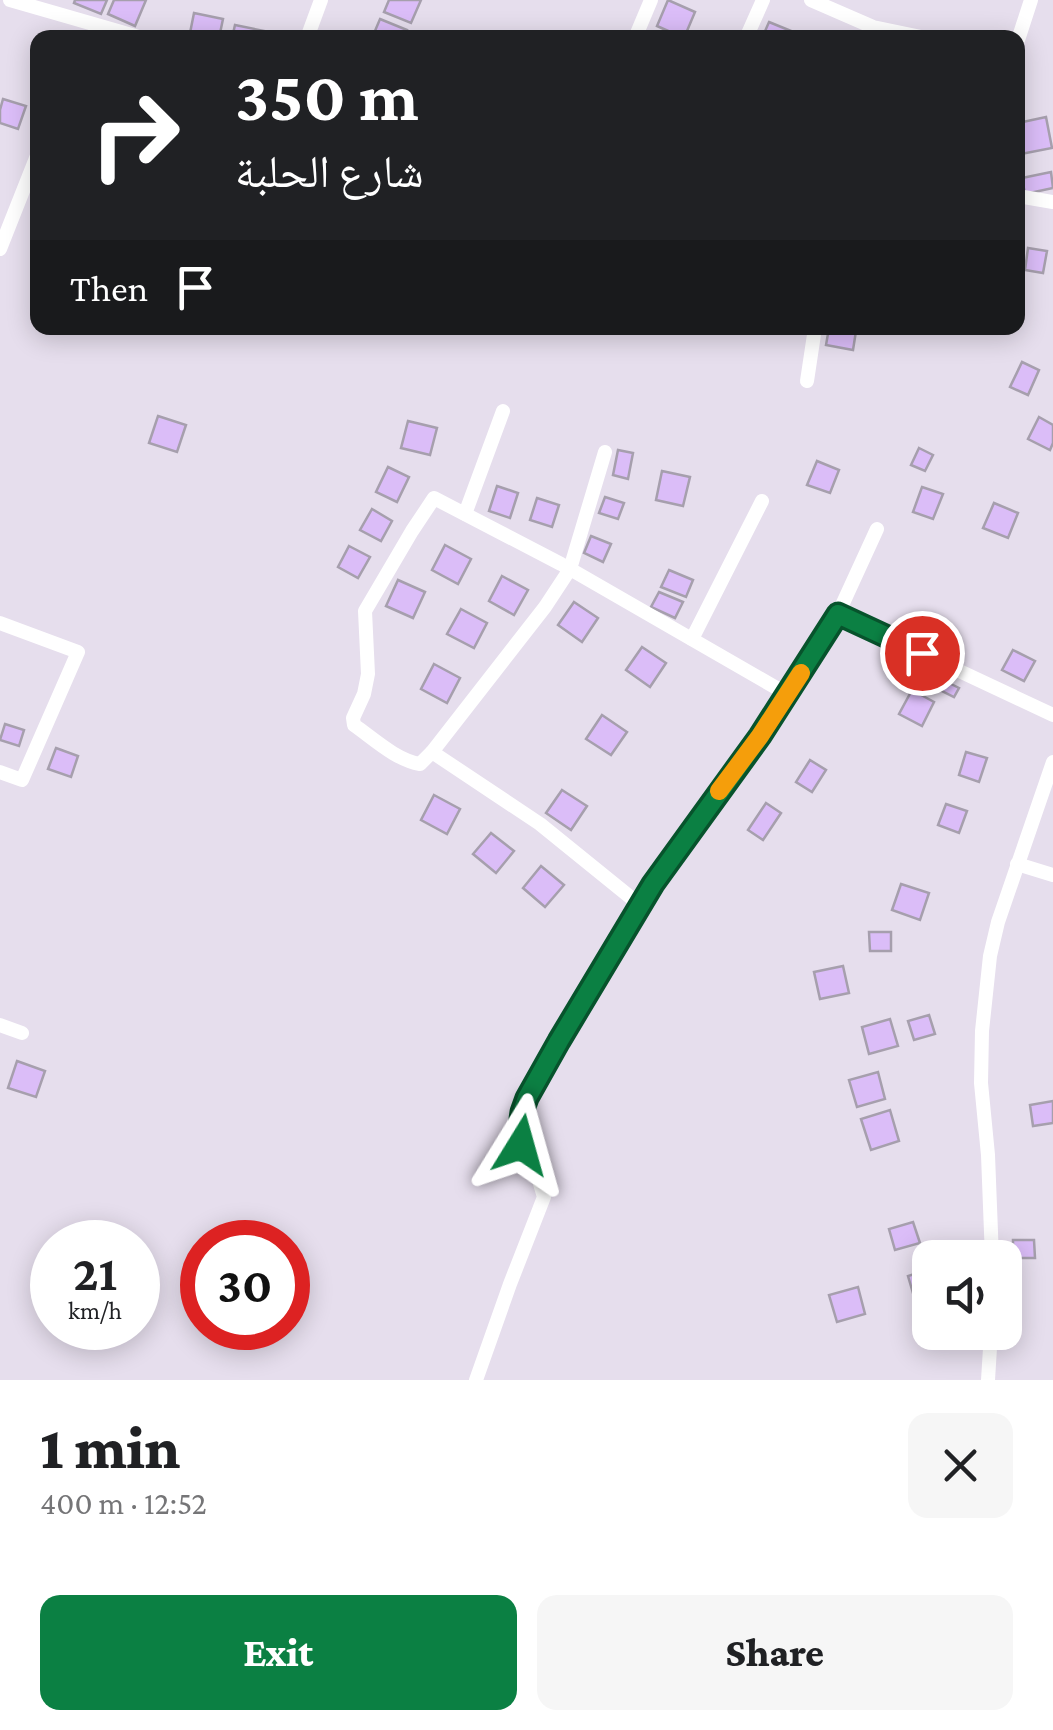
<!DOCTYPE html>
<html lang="en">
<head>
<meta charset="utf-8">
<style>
  :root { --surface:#fff; --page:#f6f6f6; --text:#202124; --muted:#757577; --accent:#0b8043 }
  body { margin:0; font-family:"Crimson Pro","Noto Naskh Arabic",serif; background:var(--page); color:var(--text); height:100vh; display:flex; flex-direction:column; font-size:38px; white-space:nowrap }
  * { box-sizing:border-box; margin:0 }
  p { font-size:32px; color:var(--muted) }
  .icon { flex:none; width:55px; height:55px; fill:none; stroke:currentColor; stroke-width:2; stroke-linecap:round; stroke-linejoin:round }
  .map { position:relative; height:1380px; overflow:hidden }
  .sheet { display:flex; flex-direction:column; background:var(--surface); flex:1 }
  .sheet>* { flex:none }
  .banner { position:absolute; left:30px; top:30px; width:995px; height:305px; border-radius:20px; box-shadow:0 5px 25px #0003; background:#202124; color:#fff; overflow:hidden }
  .fabs { position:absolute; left:912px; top:1240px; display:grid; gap:20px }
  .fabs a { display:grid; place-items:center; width:110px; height:110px; border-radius:20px; background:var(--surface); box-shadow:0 5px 25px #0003; font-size:50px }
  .speed { position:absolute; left:30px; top:1220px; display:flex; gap:20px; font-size:50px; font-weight:700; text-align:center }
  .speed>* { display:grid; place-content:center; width:130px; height:130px; border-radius:50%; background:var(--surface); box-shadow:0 5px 25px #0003; line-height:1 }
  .speed small { font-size:25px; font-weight:400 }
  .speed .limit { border:15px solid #d22; background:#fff; color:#111 }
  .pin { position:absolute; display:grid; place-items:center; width:85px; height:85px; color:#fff; margin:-42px; border:5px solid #fff; border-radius:50%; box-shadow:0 2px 10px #0007 }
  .me { position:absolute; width:110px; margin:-55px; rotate:8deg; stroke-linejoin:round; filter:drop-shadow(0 0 8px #0008) }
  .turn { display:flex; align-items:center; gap:35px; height:210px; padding:0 40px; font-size:45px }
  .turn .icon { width:130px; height:130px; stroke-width:2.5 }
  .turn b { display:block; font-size:70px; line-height:85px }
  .then { display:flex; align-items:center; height:95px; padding:0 40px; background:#0003; gap:20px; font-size:38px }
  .round { display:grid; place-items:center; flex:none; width:105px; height:105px; border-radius:20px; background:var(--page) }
  .headline { display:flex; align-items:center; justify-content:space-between; height:170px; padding:0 40px }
  h1 { font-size:60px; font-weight:800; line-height:75px }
  .cta { display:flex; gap:20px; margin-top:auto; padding:20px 40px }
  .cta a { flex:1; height:115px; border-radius:20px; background:var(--accent); color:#fff; font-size:40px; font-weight:800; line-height:115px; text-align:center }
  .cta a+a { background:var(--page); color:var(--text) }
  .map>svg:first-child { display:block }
  .building { fill:#dbbdf8; stroke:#a69fad; stroke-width:2.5 }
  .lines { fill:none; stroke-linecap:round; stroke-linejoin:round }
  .street { stroke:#fff; stroke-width:14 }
  .route-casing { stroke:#07532c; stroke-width:25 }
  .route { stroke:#0b8043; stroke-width:18 }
  .slow { stroke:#f59e0b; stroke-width:18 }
</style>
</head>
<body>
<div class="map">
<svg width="1053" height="1380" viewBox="0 0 1053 1380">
  <rect width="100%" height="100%" fill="#e6deed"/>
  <g class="building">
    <polygon points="75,0 107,0 101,14 74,3"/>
    <polygon points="114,0 146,0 135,26 108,14"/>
    <polygon points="389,0 421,0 411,23 384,12"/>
    <polygon points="668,0 695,12 684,38 657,26"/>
    <polygon points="194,13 223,19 219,38 189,38"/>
    <polygon points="380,19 407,30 404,38 372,38"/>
    <polygon points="769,22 796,33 794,38 762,38"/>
    <polygon points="235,25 264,31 263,38 232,38"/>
    <polygon points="3,99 26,106 18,129 0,123 0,110"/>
    <polygon points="1046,117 1052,148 1021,154 1018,123"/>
    <polygon points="1051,172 1053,188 1025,194 1022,178"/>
    <polygon points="1028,248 1047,251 1043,273 1025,270"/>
    <polygon points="829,328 856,331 853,350 826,345"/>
    <polygon points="1022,362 1039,370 1028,395 1010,387"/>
    <polygon points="158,416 186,425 177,452 149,443"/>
    <polygon points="1039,417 1053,425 1053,443 1050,450 1028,439"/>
    <polygon points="408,421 437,428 430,455 401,448"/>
    <polygon points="919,448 933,455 925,471 911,465"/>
    <polygon points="618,450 633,453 628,479 613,475"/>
    <polygon points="817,461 839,470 830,493 807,485"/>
    <polygon points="388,467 409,477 397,502 376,492"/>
    <polygon points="662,471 690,477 683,506 656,500"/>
    <polygon points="497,486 518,493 510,518 489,511"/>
    <polygon points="922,487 943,494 933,519 913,512"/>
    <polygon points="605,497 624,503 618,519 599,513"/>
    <polygon points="537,498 559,505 552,527 530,520"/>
    <polygon points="994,503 1018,513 1008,538 983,528"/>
    <polygon points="372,509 392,521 381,541 360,530"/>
    <polygon points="591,536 611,544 603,562 584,553"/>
    <polygon points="445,545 471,559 458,584 432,570"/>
    <polygon points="349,546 370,557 358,578 338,567"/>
    <polygon points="669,570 693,580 686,597 661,587"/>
    <polygon points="502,576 528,590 514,615 489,601"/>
    <polygon points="398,580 425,592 413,618 386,606"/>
    <polygon points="659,592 683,602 675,618 651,607"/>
    <polygon points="574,602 598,618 582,642 558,625"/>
    <polygon points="461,609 487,623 474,648 447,634"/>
    <polygon points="642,647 666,663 650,687 626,670"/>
    <polygon points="1013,650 1035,661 1024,681 1002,670"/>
    <polygon points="903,660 959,688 954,697 898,669"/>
    <polygon points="434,664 460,678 447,703 421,689"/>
    <polygon points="912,690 934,702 922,726 899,714"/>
    <polygon points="602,715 627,732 611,755 586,739"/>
    <polygon points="5,724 24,730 19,746 0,740"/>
    <polygon points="56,748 78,756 71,777 48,769"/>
    <polygon points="966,752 987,758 979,782 959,775"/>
    <polygon points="810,760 826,770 812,792 796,782"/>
    <polygon points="562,790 587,806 571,830 546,813"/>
    <polygon points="434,795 460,809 447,834 421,820"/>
    <polygon points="766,803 781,813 763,840 748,830"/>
    <polygon points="946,804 967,811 959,833 938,825"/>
    <polygon points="491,833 514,851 496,873 473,854"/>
    <polygon points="541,866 564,885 545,907 523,888"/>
    <polygon points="901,884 929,893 920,920 892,910"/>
    <polygon points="869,932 891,932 891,951 870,951"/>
    <polygon points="843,966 849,993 820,999 814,972"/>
    <polygon points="929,1015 935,1034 914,1040 908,1021"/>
    <polygon points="890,1019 898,1046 869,1054 862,1027"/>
    <polygon points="17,1061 45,1071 36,1097 8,1088"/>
    <polygon points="878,1072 885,1099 857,1107 849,1080"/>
    <polygon points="1053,1101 1053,1123 1033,1126 1030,1105"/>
    <polygon points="890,1110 899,1141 871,1150 861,1119"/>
    <polygon points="913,1222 920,1243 895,1250 889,1229"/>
    <polygon points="1013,1240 1034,1240 1035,1258 1013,1258"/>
    <polygon points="930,1269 930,1295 915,1300 908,1276"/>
    <polygon points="858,1287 865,1314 837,1322 829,1295"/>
  </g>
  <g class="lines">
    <g class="street">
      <polyline points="10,0 142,38"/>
      <polyline points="811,0 873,27 926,38"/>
      <polyline points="307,38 321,0"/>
      <polyline points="635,38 651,0"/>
      <polyline points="746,38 763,0"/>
      <polyline points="1018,40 1031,0"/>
      <polyline points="1018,196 1053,202"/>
      <polyline points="0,249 38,153"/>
      <polyline points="807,381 815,328"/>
      <path d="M605,452L570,569L545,607L432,752L420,764C396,760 374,739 354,725L353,718L364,694L368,674L365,611L412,531L434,498L561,564L570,569C642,611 715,652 787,694"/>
      <polyline points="465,514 503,411"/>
      <polyline points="838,614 1053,715"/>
      <polyline points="0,623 78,652 22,780 0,772"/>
      <polyline points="692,639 762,501"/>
      <polyline points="432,752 540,824 640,905"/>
      <polyline points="1017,864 1053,875"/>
      <polyline points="0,1025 22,1033"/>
      <polyline points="992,1258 988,1155 981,1083 982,1031 990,956 998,922 1053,762"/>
      <polyline points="476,1380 510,1284 544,1197 538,1177 526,1158 519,1133 521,1112 527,1098 653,884 760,736 838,614 877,529"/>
      <polyline points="988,1380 991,1332"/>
    </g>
  </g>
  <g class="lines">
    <g class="route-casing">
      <polyline id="route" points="521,1145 519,1133 522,1112 527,1098 559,1041 653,884 760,736 838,614 922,653"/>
    </g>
    <use href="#route" class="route"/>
    <polyline class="slow" points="719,791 760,736 801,673"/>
  </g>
</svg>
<div class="fabs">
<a><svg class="icon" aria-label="sound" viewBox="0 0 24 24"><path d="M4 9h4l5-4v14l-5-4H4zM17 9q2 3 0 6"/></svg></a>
</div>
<div class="speed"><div>21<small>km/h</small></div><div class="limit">30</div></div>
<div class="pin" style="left:922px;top:653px;background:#d93025"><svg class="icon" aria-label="arrive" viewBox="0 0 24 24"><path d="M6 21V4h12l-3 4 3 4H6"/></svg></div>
<svg class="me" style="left:521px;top:1145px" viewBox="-20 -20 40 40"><path d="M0-17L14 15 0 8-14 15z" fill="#0b8043" stroke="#fff" stroke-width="4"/></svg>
<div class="banner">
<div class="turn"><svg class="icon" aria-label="right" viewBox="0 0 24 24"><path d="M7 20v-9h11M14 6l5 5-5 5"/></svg><div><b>350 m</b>شارع الحلبة</div></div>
<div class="then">Then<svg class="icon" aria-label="arrive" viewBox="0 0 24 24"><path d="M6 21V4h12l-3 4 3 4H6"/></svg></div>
</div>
</div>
<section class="sheet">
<div class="headline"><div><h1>1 min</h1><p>400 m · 12:52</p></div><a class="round"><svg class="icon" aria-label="close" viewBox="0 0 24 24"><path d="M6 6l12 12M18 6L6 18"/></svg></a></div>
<div class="cta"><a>Exit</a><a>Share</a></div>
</section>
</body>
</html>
